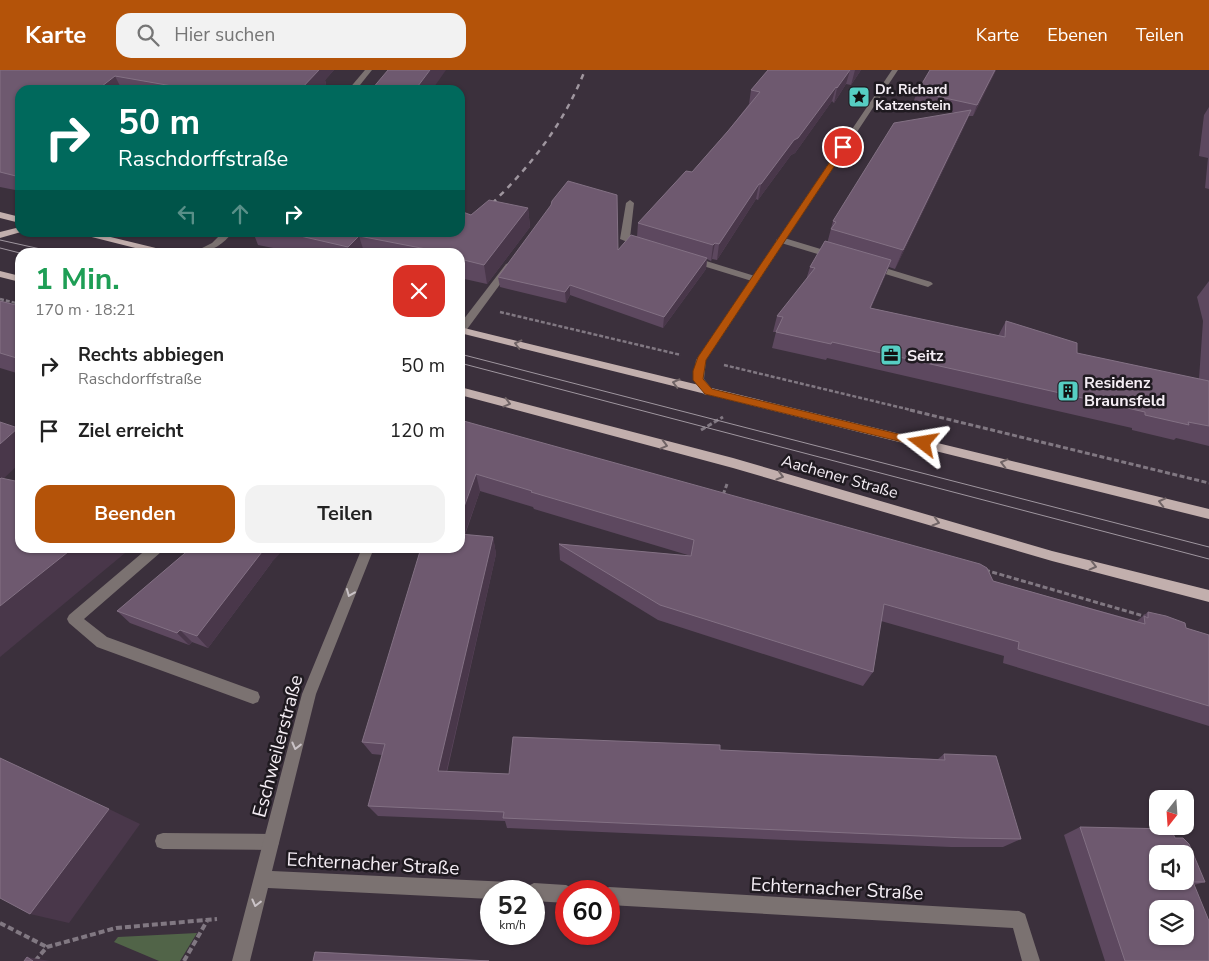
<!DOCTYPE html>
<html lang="de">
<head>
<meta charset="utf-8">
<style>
  :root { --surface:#fff; --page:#f2f2f2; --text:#222; --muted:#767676; --accent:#b45309 }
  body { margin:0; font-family:"Nunito Sans",sans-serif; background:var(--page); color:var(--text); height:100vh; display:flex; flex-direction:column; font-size:19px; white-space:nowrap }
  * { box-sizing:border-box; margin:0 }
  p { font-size:16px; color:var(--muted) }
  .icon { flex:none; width:28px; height:28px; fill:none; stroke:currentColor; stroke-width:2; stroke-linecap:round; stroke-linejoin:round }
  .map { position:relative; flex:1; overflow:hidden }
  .drawer { position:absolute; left:15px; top:178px; width:450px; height:305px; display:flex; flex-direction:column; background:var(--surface); border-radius:15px; box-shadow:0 1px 4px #0004 }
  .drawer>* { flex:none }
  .top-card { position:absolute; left:15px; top:15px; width:450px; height:152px; border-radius:15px; box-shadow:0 1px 4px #0004; background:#00695c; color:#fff; overflow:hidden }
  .needle { width:32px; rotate:197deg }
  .controls { position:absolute; left:1149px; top:720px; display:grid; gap:10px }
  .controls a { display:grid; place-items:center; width:45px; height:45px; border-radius:10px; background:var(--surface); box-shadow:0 1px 4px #0004; font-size:25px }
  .speed { position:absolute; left:480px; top:810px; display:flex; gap:10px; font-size:25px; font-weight:700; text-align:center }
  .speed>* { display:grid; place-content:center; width:65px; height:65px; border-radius:50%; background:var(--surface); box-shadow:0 1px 4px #0004; line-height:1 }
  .speed small { font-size:12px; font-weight:400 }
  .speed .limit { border:8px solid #d22; background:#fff; color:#111 }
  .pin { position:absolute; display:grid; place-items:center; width:42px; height:42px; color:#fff; margin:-21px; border:2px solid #fff; border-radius:50%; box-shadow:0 1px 5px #0007 }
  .me { position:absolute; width:55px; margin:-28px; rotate:284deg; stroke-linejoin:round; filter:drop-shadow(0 0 4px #0008) }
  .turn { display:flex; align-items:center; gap:18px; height:105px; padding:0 20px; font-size:22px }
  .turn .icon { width:65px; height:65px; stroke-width:2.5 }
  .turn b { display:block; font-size:35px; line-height:42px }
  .lanes { display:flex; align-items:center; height:48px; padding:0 20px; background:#0003; justify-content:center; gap:25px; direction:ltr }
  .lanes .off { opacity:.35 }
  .round { display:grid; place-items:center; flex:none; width:52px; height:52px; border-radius:15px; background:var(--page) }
  .summary { display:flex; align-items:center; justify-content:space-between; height:85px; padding:0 20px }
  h1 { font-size:30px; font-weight:700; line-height:38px; color:#1e9e55 }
  .cta { display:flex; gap:10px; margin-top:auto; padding:10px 20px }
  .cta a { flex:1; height:58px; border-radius:15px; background:var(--accent); color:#fff; font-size:20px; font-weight:700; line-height:58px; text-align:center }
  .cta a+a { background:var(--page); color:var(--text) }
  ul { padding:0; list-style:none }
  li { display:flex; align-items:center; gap:15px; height:65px; padding:0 20px }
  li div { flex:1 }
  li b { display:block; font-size:19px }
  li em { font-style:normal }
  header { display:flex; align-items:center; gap:30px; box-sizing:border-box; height:70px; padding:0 25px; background:var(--accent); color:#fff }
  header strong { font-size:24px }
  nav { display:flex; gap:28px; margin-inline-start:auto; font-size:18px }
  .search { width:350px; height:45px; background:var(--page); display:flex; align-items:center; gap:12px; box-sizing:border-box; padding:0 18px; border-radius:15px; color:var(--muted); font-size:19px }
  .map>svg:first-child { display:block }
  .green { fill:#516448 }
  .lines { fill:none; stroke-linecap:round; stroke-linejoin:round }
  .path-far2 { stroke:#817882; stroke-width:2.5; stroke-dasharray:4 2; stroke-linecap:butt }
  .path-far1 { stroke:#817882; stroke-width:3; stroke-dasharray:5 2.5; stroke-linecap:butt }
  .path { stroke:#817882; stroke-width:4; stroke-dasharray:6 3; stroke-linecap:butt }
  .service { fill:#7b7271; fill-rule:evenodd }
  .minor { fill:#7b7271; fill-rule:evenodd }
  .primary { fill:#c2afad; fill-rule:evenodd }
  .tram { stroke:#9f969f; stroke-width:1 }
  .rail { stroke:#9f969f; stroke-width:2.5; stroke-dasharray:5.5 5.5; stroke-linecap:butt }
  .wall { fill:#5d485f }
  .shaded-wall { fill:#49374a }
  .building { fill:#6e596f; stroke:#837184; fill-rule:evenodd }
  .oneway { stroke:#706466 }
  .oneway2 { stroke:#cac3c7 }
  .route { fill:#b45309; stroke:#753606 }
  .labels { text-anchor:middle; stroke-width:5; stroke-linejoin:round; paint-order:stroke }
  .far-poi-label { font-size:14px; font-weight:bold; fill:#f5eef5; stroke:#1f1a20; text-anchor:start }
  .poi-label { font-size:16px; font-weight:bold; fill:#f5eef5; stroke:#1f1a20; text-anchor:start }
  .street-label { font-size:16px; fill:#f5eef5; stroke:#1f1a20 }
  .near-street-label { font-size:19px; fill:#f5eef5; stroke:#1f1a20 }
</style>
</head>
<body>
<header>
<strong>Karte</strong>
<div class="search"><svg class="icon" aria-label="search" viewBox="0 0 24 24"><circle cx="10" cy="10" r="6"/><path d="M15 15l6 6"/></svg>Hier suchen</div>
<nav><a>Karte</a><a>Ebenen</a><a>Teilen</a></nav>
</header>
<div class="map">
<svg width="1209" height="891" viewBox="0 0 1209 891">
  <rect width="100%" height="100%" fill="#3b303c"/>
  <polygon class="green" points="197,863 180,891 159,891 114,872 118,867"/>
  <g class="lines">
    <g class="path-far2">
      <polyline points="239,180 248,182"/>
      <polyline points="0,229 20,234"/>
      <polyline points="500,242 681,285"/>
      <polyline points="724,295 915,341"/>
    </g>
    <g class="path-far1">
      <polyline points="910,340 1209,413"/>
      <polyline points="701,360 723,347"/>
      <polyline points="723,425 727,414"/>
      <polyline points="985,500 1147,547"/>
    </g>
    <g class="path">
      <polyline points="0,853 47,877"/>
      <polyline points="35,891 47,877 116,858 217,849"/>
      <polyline points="184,891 207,851"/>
    </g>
    <g class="service">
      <polygon points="630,130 634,133 630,168 646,173 646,177 640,177 620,169 626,133"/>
      <polygon points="781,167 837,184 839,186 834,189 778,172 776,170"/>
      <polygon points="690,186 758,207 760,209 755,212 687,191 687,187"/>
      <polygon points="509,193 514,196 512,198 465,262 460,263 460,254 506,194"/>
      <polygon points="872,194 931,212 933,214 928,217 869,199 869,195"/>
      <polygon points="148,478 162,478 161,482 84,549 107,567 258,622 260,627 258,632 253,634 97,577 69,553 67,549 69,545"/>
      <polygon points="163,763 271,764 277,766 279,772 277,778 271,780 163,779 157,777 155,771 157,765"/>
    </g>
    <g class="minor">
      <polygon points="365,0 372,0 356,20 348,20"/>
      <polygon points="892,0 898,0 706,290 704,309 714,322 713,325 705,325 693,310 696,290"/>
      <path d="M223,162H233C223,174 213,182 197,182L198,180L212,173Z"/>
      <polygon points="362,478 374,478 316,624 272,801 512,812 518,815 521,821 491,821 491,829 268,818 250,891 232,891 302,624"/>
      <polygon points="534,813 566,815 572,818 573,821 566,821 566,833 534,831 534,821 526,821 528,816"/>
      <polygon points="609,817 1019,841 1025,844 1040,891 1022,891 1013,858 609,835 609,821 602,821"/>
    </g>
    <g class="primary">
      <polygon points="0,142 20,147 20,153 0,148"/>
      <polygon points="20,157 21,162 0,168 0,162"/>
      <polygon points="72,162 90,162 164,180 166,182 151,182"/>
      <polygon points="0,201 20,206 20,212 0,207"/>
      <polygon points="460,257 1209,439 1209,449 460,263"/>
      <polygon points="460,317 733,388 1052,481 1209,520 1209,532 1052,491 733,398 460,325"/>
    </g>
    <g class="tram">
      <polyline points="0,170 54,182"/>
      <polyline points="0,178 20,183"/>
      <polyline points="460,284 1209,477"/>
      <polyline points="460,293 1209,489"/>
    </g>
    <path class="rail" d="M484,141C528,100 563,56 585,0"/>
  </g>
  <g class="wall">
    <polygon points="0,0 334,0 325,10 326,14 320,20 20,20 20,121 0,117"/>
    <polygon points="768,0 861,0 851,15 846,14 834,33 832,31 795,83 791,85 758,130 756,129 717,190 712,189 711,191 707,189 706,199 663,258 570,225 566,233 500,217 498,207 618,180 637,167 638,153 692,102 728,61 749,34 751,20"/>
    <polygon points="930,0 996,0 973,46 969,46 963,59 895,199 889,197 871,238 998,266 1006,251 1077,283 1199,309 1203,251 1197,227 1209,211 1209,376 1176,368 1174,370 1132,360 1132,358 827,288 826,290 772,278 776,262 773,262 777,246 806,210 810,197 828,171 828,170 833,151 956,43 913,33 917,22"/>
    <polygon points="1209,37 1209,119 1205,118 1208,88 1199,86 1204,45"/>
    <polygon points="528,138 530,157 487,214 460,208 460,182 293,182 258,175 253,162 460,162 471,145"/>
    <polygon points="0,231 20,236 20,304 0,298"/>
    <polygon points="460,350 993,511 1137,551 1148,542 1186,558 1209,565 1209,656 1003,593 1004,586 881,551 873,602 863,616 658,550 560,490 559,474 691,486 534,439 533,437 480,421 465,465 493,467 496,484 447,702 509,704 720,680 938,689 944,684 1021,769 1003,777 951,777 507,758 505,751 378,746 368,736 382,685 372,684 362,672 460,478"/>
    <polygon points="272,492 208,578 192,572 189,575 130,553 117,541"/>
    <polygon points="1080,757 1175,768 1205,812 1194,815 1209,891 1105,891 1064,765"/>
  </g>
  <g class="shaded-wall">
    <polygon points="318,0 334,0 325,10 326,14 320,20 300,20"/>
    <polygon points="430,0 446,0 432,20 415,20"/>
    <polygon points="850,0 846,14 834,33 837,18"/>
    <polygon points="855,0 861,0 851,15"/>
    <polygon points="995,0 996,0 973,46 977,35"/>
    <polygon points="115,6 122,20 97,20"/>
    <polygon points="836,17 832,31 795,83 791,85 758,130 761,114 794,70"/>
    <polygon points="971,40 963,59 895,199 903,180"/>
    <polygon points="759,114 756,129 717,190 719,174"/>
    <polygon points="528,138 530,157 487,214 484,195"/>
    <polygon points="359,166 364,182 350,182 348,177"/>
    <polygon points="715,173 712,189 711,191 713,175"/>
    <polygon points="707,188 706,199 663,258 664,247"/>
    <polygon points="891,190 885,206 864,254 870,238"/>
    <polygon points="570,215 570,225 566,233 565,222"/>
    <polygon points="18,358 20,359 20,393 0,412 0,374"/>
    <polygon points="476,404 480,421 459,480 460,478 460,448"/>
    <polygon points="493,467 496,484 444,712 438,701"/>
    <polygon points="73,478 131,478 0,587 0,536"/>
    <polygon points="265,478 285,478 272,492 208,578 197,566"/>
    <polygon points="180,560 192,572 189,575 177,563"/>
    <polygon points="109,739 140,754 69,853 30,844"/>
    <polygon points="27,887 50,891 33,891"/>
  </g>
  <g class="building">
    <polygon points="0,0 319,0 300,20 195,20 115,6 97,20 20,20 20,107 0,102"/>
    <polygon points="388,0 430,0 415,20 366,20 368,18 372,19"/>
    <polygon points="768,0 850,0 837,18 836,17 798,68 794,70 761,114 759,114 719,174 715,173 713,175 638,153 686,101 692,102 728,61 760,22 751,20"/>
    <polygon points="930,0 995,0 977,35 917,22"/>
    <polygon points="971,40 903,180 831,159 836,152 833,151 894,53"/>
    <polygon points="568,111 617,125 618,180 631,165 707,188 664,247 570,215 565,222 498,207 551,135 552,131"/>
    <polygon points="489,130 528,138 484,195 460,189 460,182 423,182 426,179 359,166 348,177 283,162 460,162 460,141 471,145"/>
    <polygon points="825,171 891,190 870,238 1005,267 1006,251 1077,273 1077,283 1209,311 1209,356 1188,352 1189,355 1145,345 1145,342 832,272 831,274 776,262 783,247 777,246 815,198 810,197"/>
    <polygon points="0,231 20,236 20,289 0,283"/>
    <polygon points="460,350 980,494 987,498 993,511 1095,540 1145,554 1144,546 1148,548 1148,542 1166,546 1185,553 1186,558 1209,565 1209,636 1018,579 1019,572 884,534 873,602 660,535 559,474 691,486 694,470 531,422 532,421 476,404 460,448"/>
    <polygon points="0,352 18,358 0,374"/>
    <polygon points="1,408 20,412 20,478 73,478 0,536 0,409"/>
    <polygon points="460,464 493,467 438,701 509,704 513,667 720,675 720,680 945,690 944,684 996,686 1021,769 966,768 503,748 504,742 368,736 385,674 362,672 421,478 460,478"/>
    <polygon points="191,478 265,478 197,566 180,560 177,563 117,541"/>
    <polygon points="0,688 109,739 30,844 0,828"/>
    <path d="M1080,757L1171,759L1175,768H1183L1189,774L1205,812H1193L1209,851V891H1125ZM1158,784H1185V811H1158ZM1158,839H1185V866H1158Z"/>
    <polygon points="315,882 489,891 313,891"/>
    <polygon points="27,887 33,891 24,891"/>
  </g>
  <defs><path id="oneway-chevron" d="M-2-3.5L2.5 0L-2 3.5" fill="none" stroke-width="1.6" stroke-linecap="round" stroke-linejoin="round" transform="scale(1.25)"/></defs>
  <g class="oneway">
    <use href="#oneway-chevron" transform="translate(518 274) rotate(-166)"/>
    <use href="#oneway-chevron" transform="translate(676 313) rotate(-166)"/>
    <use href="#oneway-chevron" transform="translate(507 333) rotate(15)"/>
    <use href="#oneway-chevron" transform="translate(664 375) rotate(15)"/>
    <use href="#oneway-chevron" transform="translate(1004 393) rotate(-166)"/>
    <use href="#oneway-chevron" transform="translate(780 406) rotate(16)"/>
    <use href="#oneway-chevron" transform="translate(1162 432) rotate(-166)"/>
    <use href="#oneway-chevron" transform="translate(936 452) rotate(16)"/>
    <use href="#oneway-chevron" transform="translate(1093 496) rotate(14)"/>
  </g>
  <g class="oneway2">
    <use href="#oneway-chevron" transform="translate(350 523) rotate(112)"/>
    <use href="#oneway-chevron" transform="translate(296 676) rotate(104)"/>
    <use href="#oneway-chevron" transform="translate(256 833) rotate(104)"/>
  </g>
  <polygon class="route" points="843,75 847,77 706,290 703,309 712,319 927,371 928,373 923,377 705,324 693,310 693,301 698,287 840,77"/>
  <defs>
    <g id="sight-square" transform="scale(1.125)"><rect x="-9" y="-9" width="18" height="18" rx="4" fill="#56cec3" stroke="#1f1a20"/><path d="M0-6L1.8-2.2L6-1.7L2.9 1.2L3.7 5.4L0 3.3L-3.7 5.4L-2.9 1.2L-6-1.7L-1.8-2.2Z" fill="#111"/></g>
    <g id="office-square" transform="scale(1.125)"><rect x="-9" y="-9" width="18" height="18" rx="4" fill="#56cec3" stroke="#1f1a20"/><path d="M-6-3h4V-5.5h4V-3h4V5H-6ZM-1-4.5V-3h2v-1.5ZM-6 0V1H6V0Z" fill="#111"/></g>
    <g id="building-square" transform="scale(1.125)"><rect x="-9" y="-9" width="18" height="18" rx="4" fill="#56cec3" stroke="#1f1a20"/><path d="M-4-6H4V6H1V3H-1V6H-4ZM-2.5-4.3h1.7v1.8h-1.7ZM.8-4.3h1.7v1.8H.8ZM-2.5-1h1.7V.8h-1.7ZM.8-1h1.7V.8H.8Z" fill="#111"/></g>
  </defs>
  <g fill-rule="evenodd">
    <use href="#sight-square" x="859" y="27"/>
    <use href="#office-square" x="891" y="285"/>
    <use href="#building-square" x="1068" y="321"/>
  </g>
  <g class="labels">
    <g class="far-poi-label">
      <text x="875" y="24">Dr. Richard<tspan x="875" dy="16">Katzenstein</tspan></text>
    </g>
    <g class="poi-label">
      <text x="907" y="291">Seitz</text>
      <text x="1084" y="318">Residenz<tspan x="1084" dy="18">Braunsfeld</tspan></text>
    </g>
    <g class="street-label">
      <text transform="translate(840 406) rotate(16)" y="6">Aachener Straße</text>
    </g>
    <g class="near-street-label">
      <text transform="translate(277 676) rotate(-75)" y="7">Eschweilerstraße</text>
      <text transform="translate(373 793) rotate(3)" y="7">Echternacher Straße</text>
      <text transform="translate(837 818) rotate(3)" y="7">Echternacher Straße</text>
    </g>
  </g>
</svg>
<div class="controls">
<a><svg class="needle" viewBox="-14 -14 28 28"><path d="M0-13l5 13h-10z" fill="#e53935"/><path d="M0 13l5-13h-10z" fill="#767676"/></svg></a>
<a><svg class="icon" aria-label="sound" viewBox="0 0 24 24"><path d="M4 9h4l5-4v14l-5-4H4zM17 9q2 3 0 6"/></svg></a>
<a><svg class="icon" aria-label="layers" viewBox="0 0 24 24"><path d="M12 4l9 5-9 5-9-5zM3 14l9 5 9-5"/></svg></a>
</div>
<div class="speed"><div>52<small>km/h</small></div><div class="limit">60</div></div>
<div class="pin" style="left:843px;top:77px;background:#d93025"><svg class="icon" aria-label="arrive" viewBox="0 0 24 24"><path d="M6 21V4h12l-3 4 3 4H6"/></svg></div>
<svg class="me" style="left:923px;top:373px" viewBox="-20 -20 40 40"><path d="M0-17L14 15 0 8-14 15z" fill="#b45309" stroke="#fff" stroke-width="4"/></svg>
<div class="top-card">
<div class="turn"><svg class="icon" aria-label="right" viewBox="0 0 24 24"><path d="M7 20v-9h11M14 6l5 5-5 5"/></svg><div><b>50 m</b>Raschdorffstraße</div></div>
<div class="lanes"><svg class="icon off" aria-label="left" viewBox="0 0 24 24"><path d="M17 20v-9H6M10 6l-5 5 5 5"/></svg><svg class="icon off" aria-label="ahead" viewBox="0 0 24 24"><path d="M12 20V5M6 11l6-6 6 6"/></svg><svg class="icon" aria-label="right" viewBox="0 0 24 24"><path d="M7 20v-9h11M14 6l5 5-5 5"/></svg></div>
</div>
<section class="drawer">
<div class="summary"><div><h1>1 Min.</h1><p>170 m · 18:21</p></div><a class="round" style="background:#d93025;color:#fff"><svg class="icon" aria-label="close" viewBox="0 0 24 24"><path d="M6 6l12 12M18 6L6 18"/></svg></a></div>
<ul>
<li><svg class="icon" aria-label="right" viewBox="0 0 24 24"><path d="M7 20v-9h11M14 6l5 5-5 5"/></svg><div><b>Rechts abbiegen</b><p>Raschdorffstraße</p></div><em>50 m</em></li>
<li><svg class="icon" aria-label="arrive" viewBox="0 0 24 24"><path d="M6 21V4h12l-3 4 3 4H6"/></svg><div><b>Ziel erreicht</b></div><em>120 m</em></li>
</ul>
<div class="cta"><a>Beenden</a><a>Teilen</a></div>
</section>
</div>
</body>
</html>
